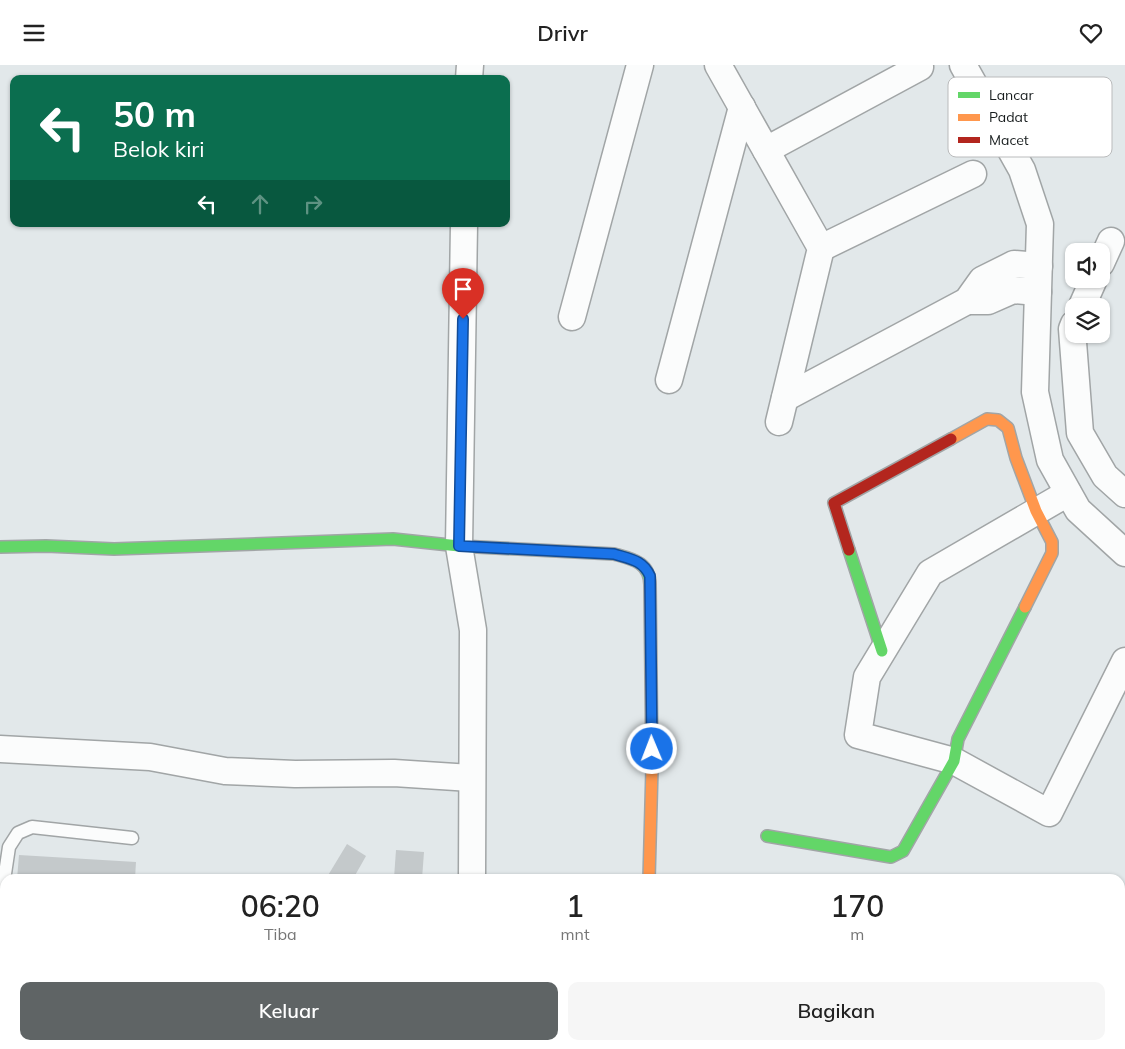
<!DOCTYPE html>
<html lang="id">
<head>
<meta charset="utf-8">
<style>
  :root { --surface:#fff; --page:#f6f6f6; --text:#222; --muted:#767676; --accent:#5f6465 }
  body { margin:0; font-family:Mulish,sans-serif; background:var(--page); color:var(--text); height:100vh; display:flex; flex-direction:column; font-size:19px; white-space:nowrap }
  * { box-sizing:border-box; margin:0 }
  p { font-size:16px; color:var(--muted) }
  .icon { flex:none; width:28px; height:28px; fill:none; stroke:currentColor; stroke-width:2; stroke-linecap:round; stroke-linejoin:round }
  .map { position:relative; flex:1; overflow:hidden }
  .drawer { position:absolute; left:0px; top:809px; width:1125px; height:176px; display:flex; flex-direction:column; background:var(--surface); border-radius:15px 15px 0 0; box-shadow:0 1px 4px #0004 }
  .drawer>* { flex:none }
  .hud { position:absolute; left:10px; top:10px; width:500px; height:152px; border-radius:10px; box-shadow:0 1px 4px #0004; background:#0b6e4f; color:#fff; overflow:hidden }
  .controls { position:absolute; left:1065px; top:178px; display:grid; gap:10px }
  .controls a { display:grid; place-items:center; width:45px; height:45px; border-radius:10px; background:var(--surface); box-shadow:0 1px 4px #0004; font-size:25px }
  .pin { position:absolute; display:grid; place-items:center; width:42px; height:42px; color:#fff; margin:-51px -21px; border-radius:50% 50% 50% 0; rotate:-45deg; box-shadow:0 0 5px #0007 }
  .pin .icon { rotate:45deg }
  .me { position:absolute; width:55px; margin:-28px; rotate:359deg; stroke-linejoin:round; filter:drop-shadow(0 0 4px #0008) }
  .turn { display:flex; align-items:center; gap:18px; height:105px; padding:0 20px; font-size:22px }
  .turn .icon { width:65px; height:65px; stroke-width:2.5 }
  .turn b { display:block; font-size:35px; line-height:42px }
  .lanes { display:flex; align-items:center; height:48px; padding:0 20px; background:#0003; justify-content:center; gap:25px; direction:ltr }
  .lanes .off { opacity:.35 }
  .eta { display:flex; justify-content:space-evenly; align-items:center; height:85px; text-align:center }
  .eta b { font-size:30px; font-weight:600; line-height:35px }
  .button { display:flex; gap:10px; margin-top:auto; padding:10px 20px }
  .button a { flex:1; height:58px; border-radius:10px; background:var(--accent); color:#fff; font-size:20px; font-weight:600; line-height:58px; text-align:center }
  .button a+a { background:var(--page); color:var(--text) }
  header { display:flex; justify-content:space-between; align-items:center; height:65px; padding:0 20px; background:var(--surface); font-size:22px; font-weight:600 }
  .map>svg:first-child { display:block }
  .building { fill:#c4c9cb }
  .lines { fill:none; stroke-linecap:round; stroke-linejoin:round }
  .lane-casing { stroke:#a1a5a6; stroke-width:15 }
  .street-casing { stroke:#a1a5a6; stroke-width:29 }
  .fast-casing { stroke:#a1a5a6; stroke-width:14 }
  .slow-casing { stroke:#a1a5a6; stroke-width:14 }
  .jam-casing { stroke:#a1a5a6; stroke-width:14 }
  .lane { stroke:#fbfcfc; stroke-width:12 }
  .street { stroke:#fbfcfc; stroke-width:26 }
  .fast { stroke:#63d668; stroke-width:11 }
  .slow { stroke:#ff974d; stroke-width:11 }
  .jam { stroke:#b3261e; stroke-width:11 }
  .route-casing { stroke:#114b97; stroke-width:12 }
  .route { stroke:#1a73e8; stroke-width:9 }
  .key { fill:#fff; stroke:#babbbc; stroke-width:1 }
  .key-label { font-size:14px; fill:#181d1e }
</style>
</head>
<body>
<header><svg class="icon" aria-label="menu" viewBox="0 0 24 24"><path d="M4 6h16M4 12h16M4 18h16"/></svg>Drivr<svg class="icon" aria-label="heart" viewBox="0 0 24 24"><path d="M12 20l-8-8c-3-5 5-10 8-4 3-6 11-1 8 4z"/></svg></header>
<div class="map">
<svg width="1125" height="984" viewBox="0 0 1125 984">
  <rect width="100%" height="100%" fill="#e2e8ea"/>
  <g class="building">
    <polygon points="347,779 366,791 353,814 330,814 327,812"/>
    <polygon points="396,785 424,787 422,814 394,813"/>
    <polygon points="19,790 136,797 135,814 17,814"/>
    <polygon points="305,980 380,980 379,984 305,984"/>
    <rect x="406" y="980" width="24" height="4"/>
    <polygon points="559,980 588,980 587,984 559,984"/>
    <polygon points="636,980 672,980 672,984 635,984"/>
    <polygon points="700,980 722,980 721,984 699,984"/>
    <polygon points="727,980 749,980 749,984 726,984"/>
    <rect x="754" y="980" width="19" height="4"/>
    <rect x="779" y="980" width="19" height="4"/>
    <polygon points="802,980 831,980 830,984 802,984"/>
  </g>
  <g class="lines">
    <g class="lane-casing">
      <polyline id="lane" points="0,842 9,782 18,768 32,762 132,773"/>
    </g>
    <g class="street-casing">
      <g id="street">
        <polyline points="718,0 821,183 779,357"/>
        <polyline points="963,0 1022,105 1040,159 1035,327 1050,395 1078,445 1125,488"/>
        <polyline points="469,14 470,0"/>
        <polyline points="766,85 920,2"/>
        <polyline points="464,159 459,481 473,565 472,814"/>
        <polyline points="821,183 973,109"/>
        <polyline points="1101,198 1111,176"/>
        <polyline points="967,236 988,236 1013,225 1038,227"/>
        <polyline points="1082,241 1094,214"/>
        <polyline points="572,252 640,0"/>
        <polyline points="1074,259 1072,264 1080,368 1105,411 1125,429"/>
        <polyline points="669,315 742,42"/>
        <polyline points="785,333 967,236 982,215 1014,199 1039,201"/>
        <polyline points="1068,428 930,508 867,612 858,670 954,696 1049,748 1125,596"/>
        <polyline points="0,684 150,692 225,706 295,709 394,708 471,713"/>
        <polyline points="552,984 552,980"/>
        <polyline points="689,984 690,980"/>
        <polyline points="896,984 897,982"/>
      </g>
    </g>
    <g class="fast-casing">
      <g id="fast">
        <path d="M0,482L46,481L114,484L393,474L459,481L614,489C632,494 650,497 650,520"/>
        <polyline points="849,485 882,586"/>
        <polyline points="767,771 891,792 903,786 954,696 958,674 1025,542"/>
        <polyline points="462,980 462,984"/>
        <polyline points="989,980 1003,984"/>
      </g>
    </g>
    <g class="slow-casing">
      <g id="slow">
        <polyline points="951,374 987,354 998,355 1008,363 1016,393 1036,446 1052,477 1052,488 1025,542"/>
        <polyline points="649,814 652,703 650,520"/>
        <polyline points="1120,976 1125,976"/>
        <polyline points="1052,984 1069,980"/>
      </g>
    </g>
    <g class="jam-casing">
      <polyline id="jam" points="849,485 834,438 951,374"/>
    </g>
    <use href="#lane" class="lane"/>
    <use href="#street" class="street"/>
    <use href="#fast" class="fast"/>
    <use href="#slow" class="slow"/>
    <use href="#jam" class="jam"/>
  </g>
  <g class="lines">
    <g class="route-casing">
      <path id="route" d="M463,254L459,481L614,489C630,494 643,495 650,511L652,684"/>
    </g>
    <use href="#route" class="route"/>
  </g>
  <rect x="948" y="12" width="164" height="80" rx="8" class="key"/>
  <rect x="958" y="27" width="22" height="6" fill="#63d668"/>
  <rect x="958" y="49" width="22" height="7" fill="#ff974d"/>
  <rect x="958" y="72" width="22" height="6" fill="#b3261e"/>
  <g class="key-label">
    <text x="989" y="35">Lancar</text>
    <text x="989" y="57">Padat</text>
    <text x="989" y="80">Macet</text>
  </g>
</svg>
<div class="controls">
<a><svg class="icon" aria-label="sound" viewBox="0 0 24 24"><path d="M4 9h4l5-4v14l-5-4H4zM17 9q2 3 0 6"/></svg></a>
<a><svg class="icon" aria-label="layers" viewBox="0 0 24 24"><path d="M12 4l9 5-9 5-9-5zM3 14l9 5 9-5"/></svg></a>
</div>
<div class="pin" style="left:463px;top:254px;background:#d93025"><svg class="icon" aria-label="arrive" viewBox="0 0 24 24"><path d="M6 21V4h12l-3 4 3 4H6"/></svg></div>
<svg class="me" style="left:652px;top:684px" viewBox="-20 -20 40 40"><circle r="17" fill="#1a73e8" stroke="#fff" stroke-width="3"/><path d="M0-11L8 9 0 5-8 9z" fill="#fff"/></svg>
<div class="hud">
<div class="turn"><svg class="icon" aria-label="left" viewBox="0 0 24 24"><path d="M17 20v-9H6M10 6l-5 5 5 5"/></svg><div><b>50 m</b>Belok kiri</div></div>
<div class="lanes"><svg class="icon" aria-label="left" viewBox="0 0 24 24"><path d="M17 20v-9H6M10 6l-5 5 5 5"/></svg><svg class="icon off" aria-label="ahead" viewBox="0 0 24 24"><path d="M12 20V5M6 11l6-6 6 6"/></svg><svg class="icon off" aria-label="right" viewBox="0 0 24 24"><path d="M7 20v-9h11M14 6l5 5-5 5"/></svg></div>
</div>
<section class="drawer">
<div class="eta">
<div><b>06:20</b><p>Tiba</p></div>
<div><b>1</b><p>mnt</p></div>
<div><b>170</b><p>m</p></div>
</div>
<div class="button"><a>Keluar</a><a>Bagikan</a></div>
</section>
</div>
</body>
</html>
